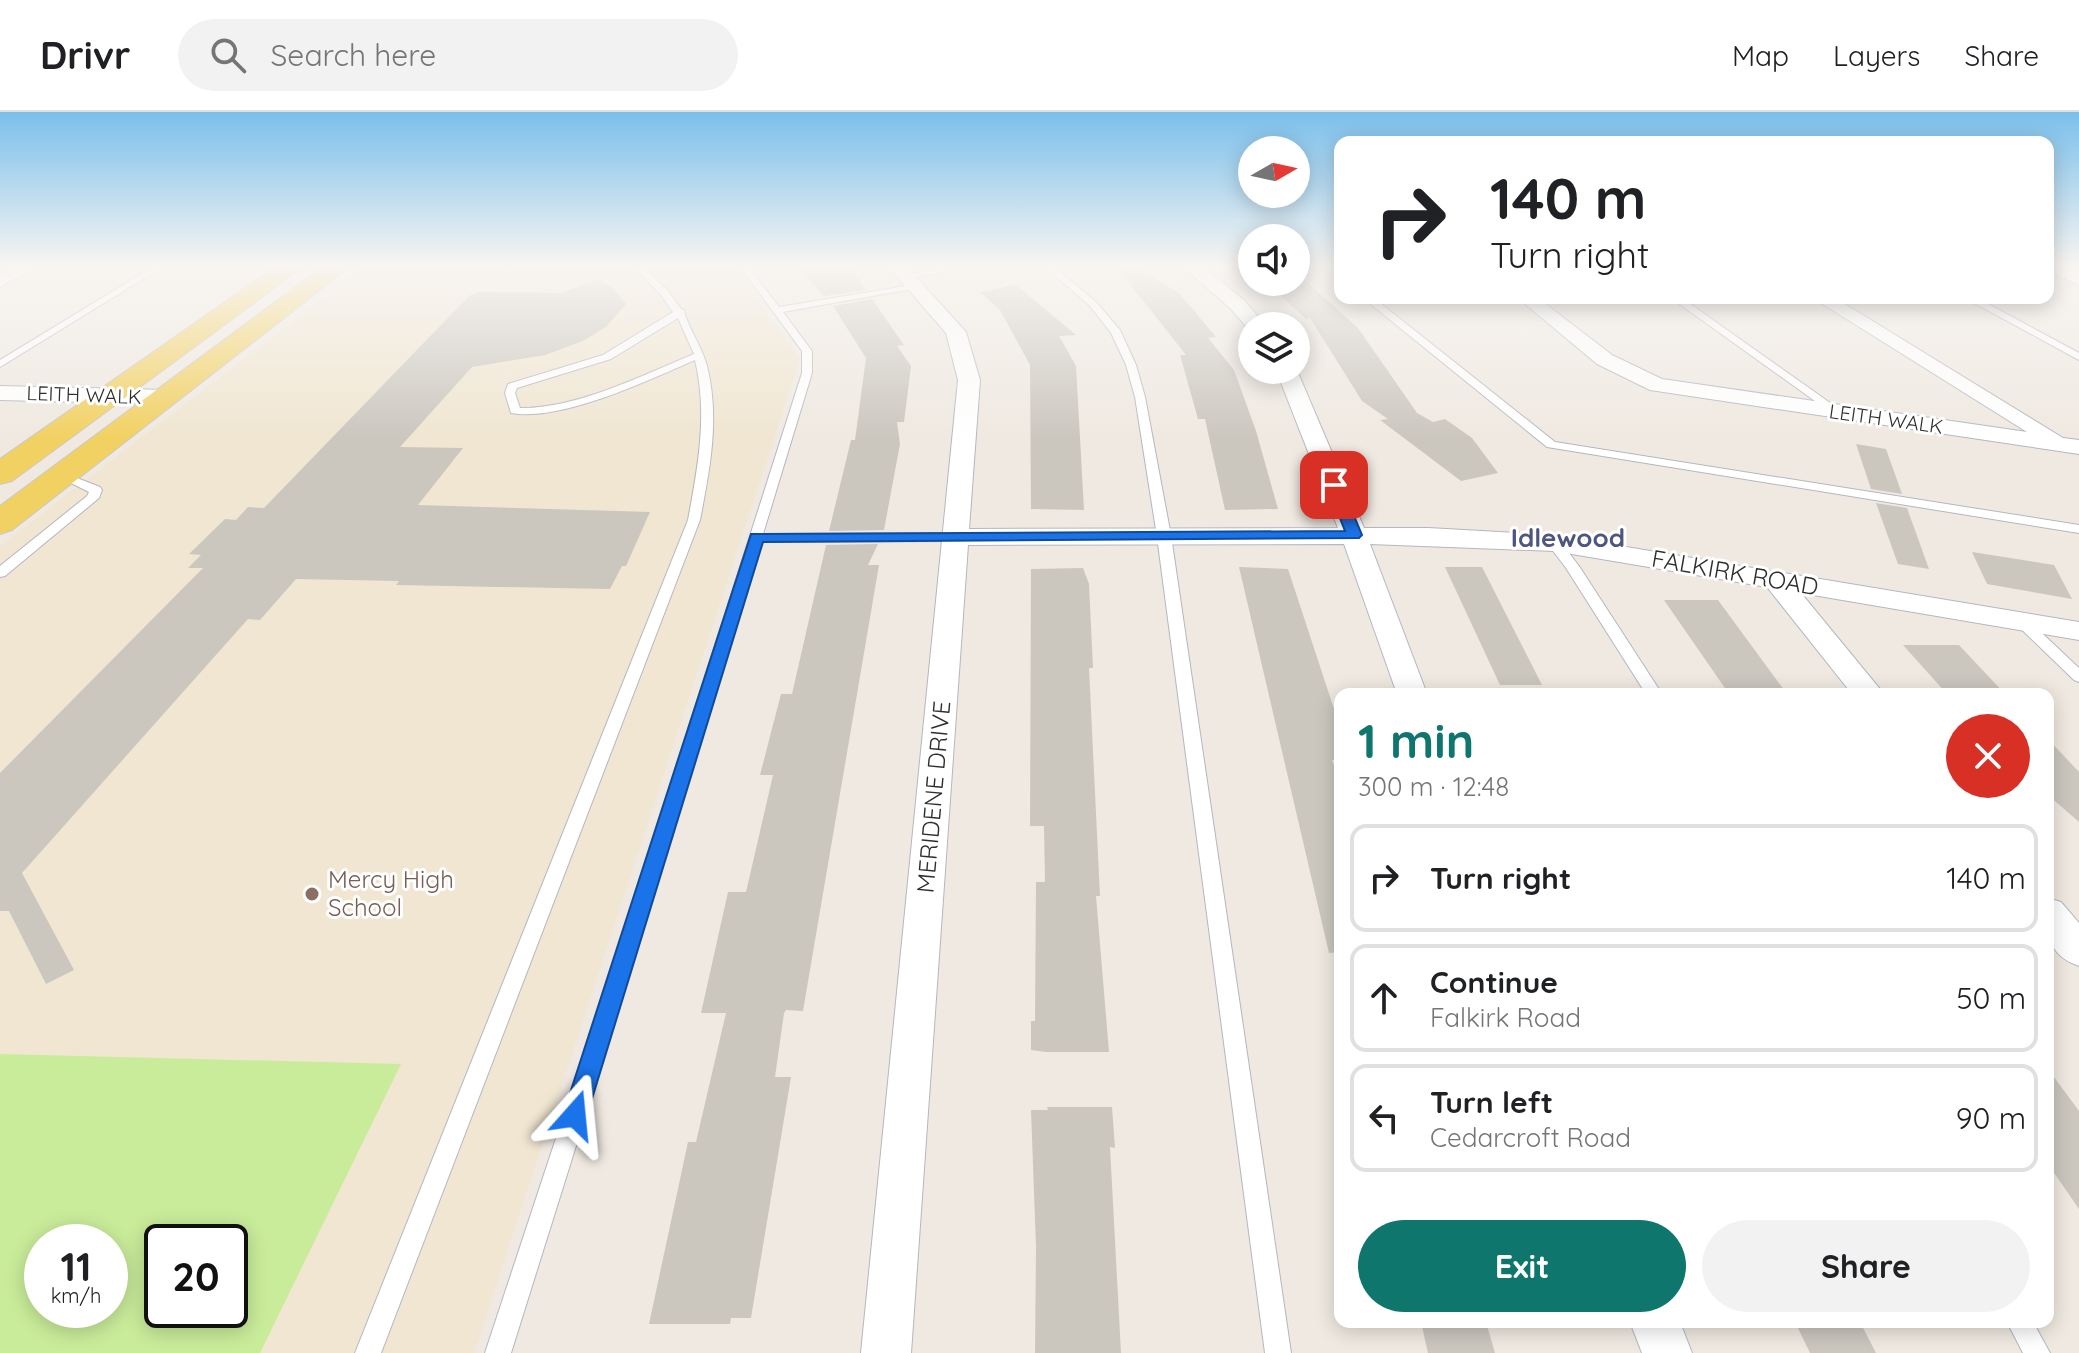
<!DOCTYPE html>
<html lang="en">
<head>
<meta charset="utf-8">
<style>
  :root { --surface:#fff; --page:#f2f2f2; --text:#202124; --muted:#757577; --line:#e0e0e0; --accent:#0f766e }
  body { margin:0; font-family:Quicksand,sans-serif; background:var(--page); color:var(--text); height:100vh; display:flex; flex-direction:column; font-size:30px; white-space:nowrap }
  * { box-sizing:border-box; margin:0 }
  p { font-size:26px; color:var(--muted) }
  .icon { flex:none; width:44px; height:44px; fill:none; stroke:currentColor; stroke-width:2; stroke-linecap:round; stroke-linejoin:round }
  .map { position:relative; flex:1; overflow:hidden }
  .drawer { position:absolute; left:1334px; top:576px; width:720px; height:640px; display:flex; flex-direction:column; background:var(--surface); border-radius:16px; box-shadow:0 4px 20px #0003 }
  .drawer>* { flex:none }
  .banner { position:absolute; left:1334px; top:24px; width:720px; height:168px; border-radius:16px; box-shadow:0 4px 20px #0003; background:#fff; color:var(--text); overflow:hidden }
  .needle { width:52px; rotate:81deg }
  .fabs { position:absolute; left:1238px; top:24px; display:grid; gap:16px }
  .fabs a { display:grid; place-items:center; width:72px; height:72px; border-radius:50%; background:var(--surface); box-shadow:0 4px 20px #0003; font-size:40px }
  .speed { position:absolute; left:24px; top:1112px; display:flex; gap:16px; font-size:40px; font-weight:700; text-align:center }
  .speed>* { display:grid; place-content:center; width:104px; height:104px; border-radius:50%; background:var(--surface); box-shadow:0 4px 20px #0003; line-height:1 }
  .speed small { font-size:20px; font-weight:400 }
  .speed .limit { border:4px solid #111; border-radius:12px; background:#fff; color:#111 }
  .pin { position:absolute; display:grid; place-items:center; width:68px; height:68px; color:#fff; margin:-34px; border-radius:16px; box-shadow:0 4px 12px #0006 }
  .me { position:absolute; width:88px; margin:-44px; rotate:18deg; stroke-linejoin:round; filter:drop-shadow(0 0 6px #0008) }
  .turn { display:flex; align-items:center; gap:28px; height:168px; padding:0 24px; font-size:36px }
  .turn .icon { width:104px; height:104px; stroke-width:2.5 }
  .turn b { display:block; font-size:56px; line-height:68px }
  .round { display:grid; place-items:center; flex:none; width:84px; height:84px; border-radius:42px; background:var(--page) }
  .headline { display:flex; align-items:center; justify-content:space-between; height:136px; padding:0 24px }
  h1 { font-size:48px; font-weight:800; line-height:60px; color:var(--accent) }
  .cta { display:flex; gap:16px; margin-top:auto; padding:16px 24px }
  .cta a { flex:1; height:92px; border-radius:48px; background:var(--accent); color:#fff; font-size:32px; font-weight:800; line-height:92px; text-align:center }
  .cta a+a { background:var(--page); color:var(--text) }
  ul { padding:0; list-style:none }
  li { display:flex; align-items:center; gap:24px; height:108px; margin:0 16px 12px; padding:0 8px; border:4px solid var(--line); border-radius:16px }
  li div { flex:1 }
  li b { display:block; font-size:30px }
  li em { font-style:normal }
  header { display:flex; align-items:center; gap:48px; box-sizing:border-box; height:112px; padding:0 40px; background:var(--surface); border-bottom:2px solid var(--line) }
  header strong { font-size:38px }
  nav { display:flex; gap:44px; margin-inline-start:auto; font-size:28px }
  .search { width:560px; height:72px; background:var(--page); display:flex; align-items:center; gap:20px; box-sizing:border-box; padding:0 28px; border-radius:44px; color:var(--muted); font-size:30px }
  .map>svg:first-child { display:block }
  .education { fill:#f0e6d1; fill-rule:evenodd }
  .pitch { fill:#c9ec9a; fill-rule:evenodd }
  .building { fill:#cbc7bf }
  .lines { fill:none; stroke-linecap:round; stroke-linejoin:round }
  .lane-casing { stroke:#b4b7c1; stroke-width:2 }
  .street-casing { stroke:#b4b7c1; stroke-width:2 }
  .primary-casing { stroke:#c9c9c9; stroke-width:2 }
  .lane { fill:#fff; fill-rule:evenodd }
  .street { fill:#fff; fill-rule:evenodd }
  .primary { fill:#f2d163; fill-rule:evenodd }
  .route { fill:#1a73e8; stroke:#114b97; stroke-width:2 }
  .education-dot { fill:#8d6e63; stroke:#fff; stroke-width:3 }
  .labels { text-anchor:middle; stroke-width:6; stroke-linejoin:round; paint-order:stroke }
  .far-street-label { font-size:20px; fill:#2e2e2e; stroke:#fff }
  .street-label { font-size:24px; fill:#2e2e2e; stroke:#fff }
  .education-label { font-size:24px; fill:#785e54; stroke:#fff; text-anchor:start }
  .neighbourhood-label { font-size:26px; font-weight:bold; fill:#4d5680; stroke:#fff }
</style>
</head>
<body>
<header>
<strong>Drivr</strong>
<div class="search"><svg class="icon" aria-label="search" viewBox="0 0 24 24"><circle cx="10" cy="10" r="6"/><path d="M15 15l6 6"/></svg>Search here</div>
<nav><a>Map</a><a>Layers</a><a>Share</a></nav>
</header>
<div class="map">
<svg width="2079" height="1241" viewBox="0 0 2079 1241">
  <rect width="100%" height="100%" fill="#efe9e1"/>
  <path class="education" d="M366,153H734L800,247L474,1241H0V434ZM42,1130H110V1198H42ZM162,1130H230V1198H162Z"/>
  <path class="pitch" d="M0,942L401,952L260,1241H0ZM42,1130H110V1198H42ZM162,1130H230V1198H162Z"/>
  <g class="building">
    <polygon points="796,153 848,153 866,178 824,184"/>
    <polygon points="1115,153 1132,153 1179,181 1216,225 1208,226 1234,258 1256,319 1278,397 1225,398 1205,307 1198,307 1180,243 1186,243"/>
    <polygon points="1296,160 1358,216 1417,301 1433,310 1445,307 1472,326 1498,361 1461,369 1380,308 1388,307 1362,289 1310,206 1306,207 1266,170 1296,170"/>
    <polygon points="598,167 614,177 626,192 606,215 583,229 545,243 472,255 400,335 463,336 418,393 650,400 626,454 622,454 610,477 396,473 399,469 296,467 260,508 248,507 22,761 74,858 46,872 9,799 0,799 0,661 203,456 188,456 201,443 189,442 225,407 236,408 248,395 264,396 469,184 479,180 561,181"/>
    <polygon points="1016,173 1076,223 1059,224 1076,254 1084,398 1031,397 1030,253 1000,198 980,180"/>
    <polygon points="872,187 904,233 897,234 911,254 904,310 897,310 900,332 884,418 829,419 851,328 855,328 866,246 833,194"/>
    <polygon points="1856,332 1886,337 1902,382 1871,377"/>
    <polygon points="1876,391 1907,396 1929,457 1898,452"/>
    <polygon points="878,432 868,453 879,453 803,899 786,898 784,901 775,965 791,965 751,1206 731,1206 730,1212 649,1212 688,1030 696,1030 726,901 701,901 728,780 746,780 773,663 760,663 781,582 792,582 826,433"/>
    <polygon points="1972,440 2054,453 2072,487 1987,472"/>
    <polygon points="1239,455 1288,457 1336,603 1340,648 1332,648 1340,671 1340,840 1329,841"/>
    <polygon points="1445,455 1482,455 1542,573 1500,573"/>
    <polygon points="1083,456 1089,472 1093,556 1089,556 1100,784 1096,784 1109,940 1046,940 1031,938 1031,909 1035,909 1036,770 1045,770 1044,714 1030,714 1031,457"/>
    <polygon points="1664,488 1718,488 1787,582 1729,582"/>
    <polygon points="1903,533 1959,533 2005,582 1947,582"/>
    <polygon points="2048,627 2079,660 2079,710 2048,683"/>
    <polygon points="2048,957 2079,999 2079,1097 2048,1052"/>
    <polygon points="1047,995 1112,995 1115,1036 1110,1035 1121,1241 1035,1241 1036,1135 1031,998 1048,998"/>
    <polygon points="1421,1210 1486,1210 1495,1241 1428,1241"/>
    <polygon points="1795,1210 1860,1210 1876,1241 1810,1241"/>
  </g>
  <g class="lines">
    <g class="lane-casing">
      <g id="lane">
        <polygon points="156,153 166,153 0,255 0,248"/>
        <path d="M632,153H641L668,179L681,197L684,198C686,212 703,236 707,254C720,305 710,357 700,408L381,1241H355L688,408C698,355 708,302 695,248C649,268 561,310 511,301L505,281L508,272L603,243L673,200L661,183ZM678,206L694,242C643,263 576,297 520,296L515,281L517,276L611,247Z"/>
        <polygon points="739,153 747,153 779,195 918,172 923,175 783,200 812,239 812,261 763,422 957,421 964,425 957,429 761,430 623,884 511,1241 485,1241 603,884 802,261 802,239"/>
        <polygon points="958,153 975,153 908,167 903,164"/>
        <polygon points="1043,153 1052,153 1096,190 1120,218 1136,253 1145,285 1171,424 1291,1241 1265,1241 1157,424 1135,285 1126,253 1111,221 1090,194"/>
        <polygon points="1323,153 1332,153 1340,159 1340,166"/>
        <polygon points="1363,186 1374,186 1555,330 2079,413 2079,421 1547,335"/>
        <polygon points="1671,186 1682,186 1843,300 1833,302"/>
        <polygon points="1965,186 1977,186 2079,241 2079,248"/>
        <polygon points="70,355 76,359 77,366 100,375 102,378 99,386 5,464 0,465 0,454 87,384 89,380 65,368 64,359"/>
        <polygon points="1554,427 1559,428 1579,454 1662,582 1646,582 1566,456 1547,431"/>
        <polygon points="2022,506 2027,507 2079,556 2079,570 2074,568 2017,513 2015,510 2017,507"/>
        <polygon points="2007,1210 2033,1210 2050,1241 2023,1241"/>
      </g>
    </g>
    <g class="street-casing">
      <g id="street">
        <polygon points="17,153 39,153 0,175 0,162"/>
        <polygon points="887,153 905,153 966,220 980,268 969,417 1338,416 1276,258 1296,256 1364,416 1428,416 1554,423 2079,510 2079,528 1801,481 1884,582 1852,582 1767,475 1554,439 1370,432 1427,582 1397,582 1344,432 968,433 911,1241 861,1241 958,268 946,221"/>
        <polygon points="1181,153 1201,153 1245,189 1266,214 1252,214 1252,219 1249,218 1231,197"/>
        <polygon points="2048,153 2063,153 2079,160 2079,173 2048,159"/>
        <polygon points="1518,186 1538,186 1612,243 1662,267 2027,320 1813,186 1835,186 2063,326 2079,328 2079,342 1650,278 1597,252"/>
        <polygon points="0,274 168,278 179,285 168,292 0,288"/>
        <path d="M2048,786L2061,790L2079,811V854C2044,842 2048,818 2048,786Z"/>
        <polygon points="1630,1210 1680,1210 1692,1241 1642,1241"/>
      </g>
    </g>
    <g class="primary-casing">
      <g id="primary">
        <polygon points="278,153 297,153 300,157 12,369 0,372 0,347"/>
        <polygon points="325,153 352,153 12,418 0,422 0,394"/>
      </g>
    </g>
    <use href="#lane" class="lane"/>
    <use href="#street" class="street"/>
    <use href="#primary" class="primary"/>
  </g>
  <linearGradient id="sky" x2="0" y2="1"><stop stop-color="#7abfeb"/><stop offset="0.47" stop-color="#f8f5f2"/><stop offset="1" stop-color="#f8f5f2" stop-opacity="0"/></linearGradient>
  <rect width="2079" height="326" fill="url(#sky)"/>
  <polygon class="route" points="1334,369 1341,373 1362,423 1359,426 763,430 587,1003 584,1011 575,1015 566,1011 563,1003 751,422 1345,419 1327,373"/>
  <circle class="education-dot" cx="312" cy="782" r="8"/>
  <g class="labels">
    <g class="far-street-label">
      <text transform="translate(84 283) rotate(2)" y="7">LEITH WALK</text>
      <text transform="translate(1886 307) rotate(8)" y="7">LEITH WALK</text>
    </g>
    <g class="street-label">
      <text transform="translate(1735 461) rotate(10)" y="8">FALKIRK ROAD</text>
      <text transform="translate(934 685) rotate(-85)" y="8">MERIDENE DRIVE</text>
    </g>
    <g class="education-label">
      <text x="328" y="776">Mercy High<tspan x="328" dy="28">School</tspan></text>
    </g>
    <g class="neighbourhood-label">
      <text x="1568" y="435">Idlewood</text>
    </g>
  </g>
</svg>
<div class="fabs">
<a><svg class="needle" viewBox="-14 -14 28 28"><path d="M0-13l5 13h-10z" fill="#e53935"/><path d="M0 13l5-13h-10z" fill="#757577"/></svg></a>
<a><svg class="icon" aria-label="sound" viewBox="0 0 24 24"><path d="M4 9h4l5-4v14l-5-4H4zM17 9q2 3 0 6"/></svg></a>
<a><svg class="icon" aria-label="layers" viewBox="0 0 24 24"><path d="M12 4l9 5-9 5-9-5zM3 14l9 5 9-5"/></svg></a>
</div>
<div class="speed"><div>11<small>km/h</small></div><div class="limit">20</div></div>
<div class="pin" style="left:1334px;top:373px;background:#d93025"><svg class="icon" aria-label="arrive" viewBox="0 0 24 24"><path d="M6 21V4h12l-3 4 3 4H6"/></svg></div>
<svg class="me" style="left:575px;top:1003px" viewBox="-20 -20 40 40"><path d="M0-17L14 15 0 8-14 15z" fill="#1a73e8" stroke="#fff" stroke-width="4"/></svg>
<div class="banner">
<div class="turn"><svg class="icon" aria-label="right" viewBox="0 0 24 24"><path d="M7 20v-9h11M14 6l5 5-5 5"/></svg><div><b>140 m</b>Turn right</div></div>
</div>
<section class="drawer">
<div class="headline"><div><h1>1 min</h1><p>300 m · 12:48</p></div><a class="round" style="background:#d93025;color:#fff"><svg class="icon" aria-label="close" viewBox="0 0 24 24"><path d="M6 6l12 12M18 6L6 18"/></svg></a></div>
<ul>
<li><svg class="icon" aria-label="right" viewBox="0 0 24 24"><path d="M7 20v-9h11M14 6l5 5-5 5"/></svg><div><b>Turn right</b></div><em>140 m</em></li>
<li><svg class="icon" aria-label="ahead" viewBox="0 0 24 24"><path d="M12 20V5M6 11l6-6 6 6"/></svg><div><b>Continue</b><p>Falkirk Road</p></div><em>50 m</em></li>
<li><svg class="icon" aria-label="left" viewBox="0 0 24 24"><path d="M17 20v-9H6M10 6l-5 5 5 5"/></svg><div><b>Turn left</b><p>Cedarcroft Road</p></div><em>90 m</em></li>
</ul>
<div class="cta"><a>Exit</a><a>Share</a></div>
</section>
</div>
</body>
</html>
